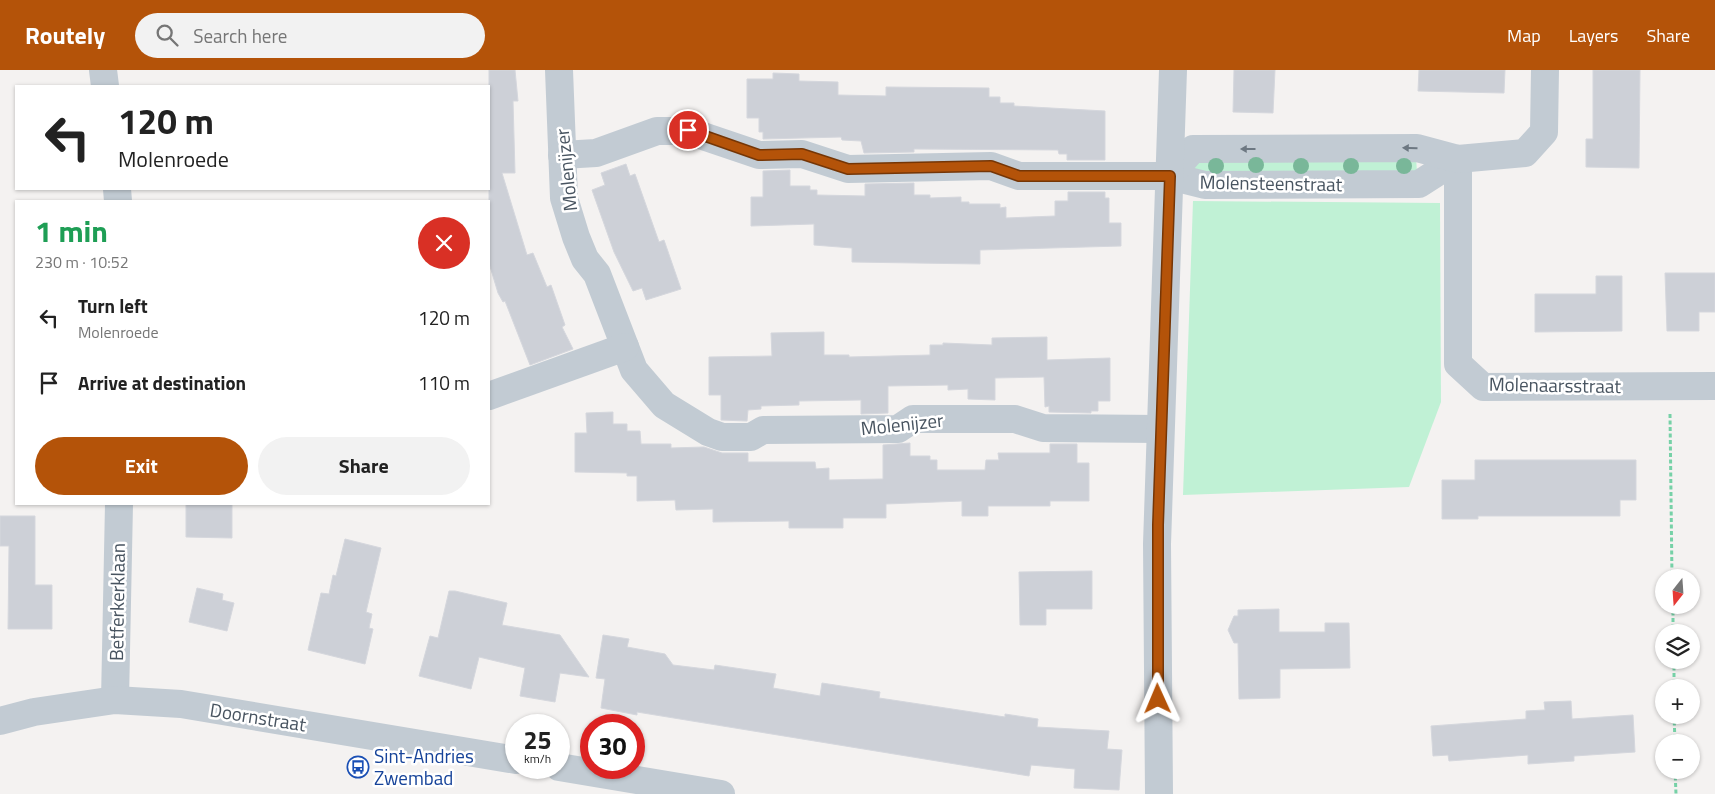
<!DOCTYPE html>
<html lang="en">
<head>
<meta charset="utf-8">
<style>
  :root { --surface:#fff; --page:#f2f2f2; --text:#222; --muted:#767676; --accent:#b45309 }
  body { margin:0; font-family:"Titillium Web",sans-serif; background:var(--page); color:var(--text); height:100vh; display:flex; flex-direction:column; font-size:19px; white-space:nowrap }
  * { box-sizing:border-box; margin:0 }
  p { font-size:16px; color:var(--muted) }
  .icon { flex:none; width:28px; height:28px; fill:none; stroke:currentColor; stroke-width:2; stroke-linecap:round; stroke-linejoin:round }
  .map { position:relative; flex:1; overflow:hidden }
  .panel { position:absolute; left:15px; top:130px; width:475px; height:305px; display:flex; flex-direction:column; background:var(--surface); border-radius:0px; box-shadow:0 1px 4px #0004 }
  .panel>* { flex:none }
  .top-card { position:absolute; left:15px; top:15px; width:475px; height:105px; border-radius:0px; box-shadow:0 1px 4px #0004; background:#fff; color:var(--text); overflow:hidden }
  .needle { width:32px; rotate:197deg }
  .controls { position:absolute; left:1655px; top:499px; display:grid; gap:10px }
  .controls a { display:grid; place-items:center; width:45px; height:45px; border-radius:50%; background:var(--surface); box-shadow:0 1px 4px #0004; font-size:25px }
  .speed { position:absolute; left:505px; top:644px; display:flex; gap:10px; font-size:25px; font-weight:700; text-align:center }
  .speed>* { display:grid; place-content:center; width:65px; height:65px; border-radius:50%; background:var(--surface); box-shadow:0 1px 4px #0004; line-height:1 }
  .speed small { font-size:12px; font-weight:400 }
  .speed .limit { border:8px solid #d22; background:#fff; color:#111 }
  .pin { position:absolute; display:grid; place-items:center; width:42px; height:42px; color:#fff; margin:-21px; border:2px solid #fff; border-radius:50%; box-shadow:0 1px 5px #0007 }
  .me { position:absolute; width:55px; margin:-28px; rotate:359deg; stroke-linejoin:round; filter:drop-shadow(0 0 4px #0008) }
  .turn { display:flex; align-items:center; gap:18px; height:105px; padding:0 20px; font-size:22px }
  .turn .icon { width:65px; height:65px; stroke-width:2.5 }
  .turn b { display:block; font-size:35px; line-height:42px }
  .round { display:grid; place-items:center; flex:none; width:52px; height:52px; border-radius:26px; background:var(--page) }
  .head { display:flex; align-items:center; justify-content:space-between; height:85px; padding:0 20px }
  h1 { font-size:30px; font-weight:700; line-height:38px; color:#1e9e55 }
  .button { display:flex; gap:10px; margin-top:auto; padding:10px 20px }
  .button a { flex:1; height:58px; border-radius:30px; background:var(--accent); color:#fff; font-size:20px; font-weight:700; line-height:58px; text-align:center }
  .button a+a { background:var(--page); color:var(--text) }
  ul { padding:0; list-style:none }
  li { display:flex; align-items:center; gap:15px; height:65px; padding:0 20px }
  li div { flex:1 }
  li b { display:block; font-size:19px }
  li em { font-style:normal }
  header { display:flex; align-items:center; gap:30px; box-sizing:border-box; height:70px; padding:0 25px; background:var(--accent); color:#fff }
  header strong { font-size:24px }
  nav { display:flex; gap:28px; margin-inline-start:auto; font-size:18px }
  .search { width:350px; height:45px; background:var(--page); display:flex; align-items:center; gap:12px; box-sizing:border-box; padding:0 18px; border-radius:28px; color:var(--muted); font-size:19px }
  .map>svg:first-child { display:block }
  .green { fill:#c0f1d5 }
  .building { fill:#cdd0d7; stroke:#d5d7dd }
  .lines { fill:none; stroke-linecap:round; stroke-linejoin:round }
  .path { stroke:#76d1a7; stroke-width:3; stroke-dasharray:4 2.5; stroke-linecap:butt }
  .street { stroke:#c2cbd3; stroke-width:28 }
  .tree { fill:#79b799 }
  .oneway { fill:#6d7882 }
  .route-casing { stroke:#753606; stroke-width:12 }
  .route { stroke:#b45309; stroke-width:9 }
  .labels { text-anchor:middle; stroke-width:5; stroke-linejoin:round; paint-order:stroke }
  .street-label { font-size:19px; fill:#485460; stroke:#fff }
  .transit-label { font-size:19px; fill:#164399; stroke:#fff; text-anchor:start }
</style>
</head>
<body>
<header>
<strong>Routely</strong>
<div class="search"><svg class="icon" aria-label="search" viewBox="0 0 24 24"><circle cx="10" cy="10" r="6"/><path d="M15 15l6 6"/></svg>Search here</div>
<nav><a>Map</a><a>Layers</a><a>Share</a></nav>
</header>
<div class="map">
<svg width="1715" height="724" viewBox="0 0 1715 724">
  <rect width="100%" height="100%" fill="#f4f2f1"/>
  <g class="green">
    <polygon points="1416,87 1417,103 1195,102 1194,92"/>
    <polygon points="1193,131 1440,133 1441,332 1409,417 1183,425"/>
  </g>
  <g class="building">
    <polygon points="489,0 515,0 518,31 513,31 515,103 502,103 527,185 533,183 547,217 551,215 565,255 562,257 573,279 530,295 505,231 503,232 498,223 489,193"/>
    <polygon points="1234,0 1275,0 1273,43 1233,42"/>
    <polygon points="1419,0 1505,0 1504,23 1418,21"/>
    <polygon points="1593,0 1640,0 1639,98 1586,97 1586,69 1593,69"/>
    <polygon points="773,3 799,4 799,11 838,12 838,25 886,26 886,17 989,18 989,27 1000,27 1000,33 1014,33 1014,36 1105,41 1105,90 1067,90 1067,84 1059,84 1058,80 914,79 914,82 864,83 861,71 842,70 841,67 763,69 763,62 759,62 759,48 747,48 747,9 773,9"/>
    <polygon points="626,94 630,106 635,104 659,172 664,170 681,219 646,230 642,218 633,221 614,182 592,120 605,115 601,103"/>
    <polygon points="790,100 790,116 810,116 810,120 817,120 817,125 865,126 865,114 914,113 914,125 930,125 930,128 961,127 961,132 969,132 969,134 1000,134 1000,138 1006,137 1006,148 1055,146 1055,131 1068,131 1068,122 1105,122 1105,128 1109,128 1109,153 1121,153 1121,176 980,180 980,194 852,192 852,178 814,175 814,154 751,156 751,127 763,127 763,101"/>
    <polygon points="1665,203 1715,203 1715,242 1699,242 1699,261 1667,261"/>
    <polygon points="1596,206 1622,206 1622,261 1535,262 1535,224 1596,224"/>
    <polygon points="824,262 824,285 849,285 849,287 930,285 930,275 943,275 943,273 992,275 992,268 1047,267 1047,290 1110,288 1110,331 1098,331 1098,341 1091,341 1091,343 1049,342 1049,336 1045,337 1044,307 995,308 995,330 968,329 968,319 948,320 948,315 888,316 888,343 861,344 861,330 799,331 799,335 761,336 761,339 748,340 747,351 721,350 721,325 709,325 709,287 772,286 771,263"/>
    <polygon points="613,342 613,354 627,354 627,361 640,361 641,374 671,374 671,378 704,377 722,383 748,383 748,392 815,392 816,399 829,398 829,410 883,409 883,375 910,373 910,386 930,386 930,390 937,390 937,400 985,400 986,390 999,390 998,383 1050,383 1050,374 1077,374 1077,393 1089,393 1089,431 1050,431 1050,436 988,436 988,446 962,446 962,431 886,434 886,448 843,448 843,458 789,458 789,451 713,452 713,439 676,440 675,430 637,431 637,406 627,406 627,403 575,402 575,363 587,363 586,343"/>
    <polygon points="1475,390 1636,390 1636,430 1620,430 1620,446 1478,446 1478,449 1442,449 1442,410 1475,410"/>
    <polygon points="186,434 232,434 232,468 186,467"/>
    <polygon points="0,446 35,446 35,515 52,515 52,559 8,559 9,476 0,476"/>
    <polygon points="345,469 381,478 366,542 372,544 369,558 373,559 365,594 308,580 321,523 329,524 333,505 336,506"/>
    <polygon points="1092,501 1092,539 1046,539 1046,555 1020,555 1019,502"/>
    <polygon points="197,518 223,524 222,530 234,533 227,561 189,552"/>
    <polygon points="449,521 455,521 507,533 502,555 560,565 589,607 560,603 555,632 520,626 525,598 479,587 471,619 419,606 430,566 438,568"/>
    <polygon points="1279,539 1279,562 1325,562 1325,553 1349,553 1350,598 1280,599 1280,628 1239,629 1238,573 1234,573 1228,560 1234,546 1238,546 1238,540"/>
    <polygon points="603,565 629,569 627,577 665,584 673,595 714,600 715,595 776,604 773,618 820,626 822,613 880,622 879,628 899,631 1005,647 1005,644 1038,649 1037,657 1109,661 1107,679 1122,680 1119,720 1074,718 1075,699 1031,695 1029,706 637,642 637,645 601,638 605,609 596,608"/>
    <polygon points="1571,631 1572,649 1633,645 1635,682 1574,686 1574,691 1528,694 1528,685 1449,691 1448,685 1433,686 1431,656 1526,649 1526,641 1545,640 1544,632"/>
  </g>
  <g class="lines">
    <g class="path">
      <polyline points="1670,344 1672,508"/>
      <polyline points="1673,535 1673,562"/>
      <polyline points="1674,590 1674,618"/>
      <polyline points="1674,645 1675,672"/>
      <polyline points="1675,700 1676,724"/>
    </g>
    <g class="street">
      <polyline points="103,0 105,16"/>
      <polyline points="559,0 564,128 576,167 585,189 597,204 634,300 664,335 708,362 722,367 751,367 763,360 898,359 913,349 1015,349 1043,358 1160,359"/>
      <polyline points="562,85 596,83 657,61 688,61 759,85 802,84 848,99 991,96 1019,106 1169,106 1205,115 1419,114 1458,89"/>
      <polyline points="1458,89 1458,294 1483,317 1715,316"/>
      <polyline points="1169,106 1193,79 1417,78 1458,89 1525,83 1544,62 1545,0"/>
      <polyline points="117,119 118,131"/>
      <polyline points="489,326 625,277"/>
      <polyline points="115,630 119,434"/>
      <polyline points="0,651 34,642 115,630 181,634 516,690"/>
      <polyline points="559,697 721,724"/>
      <polyline points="1159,724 1157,474 1173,0"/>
    </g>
  </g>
  <g class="tree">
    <circle cx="1256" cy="95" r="8"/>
    <circle cx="1216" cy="96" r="8"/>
    <circle cx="1301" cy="96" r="8"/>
    <circle cx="1351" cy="96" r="8"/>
    <circle cx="1404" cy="96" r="8"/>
  </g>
  <defs><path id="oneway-solid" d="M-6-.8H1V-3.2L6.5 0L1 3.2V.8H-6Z" transform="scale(1.25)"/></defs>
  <g class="oneway">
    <use href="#oneway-solid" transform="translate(1410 78) rotate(-178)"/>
    <use href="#oneway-solid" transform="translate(1248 79) rotate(180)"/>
  </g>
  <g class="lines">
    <g class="route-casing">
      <polyline id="route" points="688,60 759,85 802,84 848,99 991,96 1019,106 1170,106 1158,455 1158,629"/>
    </g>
    <use href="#route" class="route"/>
  </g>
  <defs>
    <g id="bus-ring" transform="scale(1.125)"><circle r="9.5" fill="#fff" stroke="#1a4fb4" stroke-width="1.5"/><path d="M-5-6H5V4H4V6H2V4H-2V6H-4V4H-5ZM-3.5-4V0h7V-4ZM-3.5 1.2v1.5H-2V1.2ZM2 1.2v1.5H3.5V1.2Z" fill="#1a4fb4"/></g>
  </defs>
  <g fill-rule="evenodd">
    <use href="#bus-ring" x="358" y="697"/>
  </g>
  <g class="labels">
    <g class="street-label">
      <text transform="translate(566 100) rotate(-96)" y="7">Molenijzer</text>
      <text transform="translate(1271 113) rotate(1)" y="7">Molensteenstraat</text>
      <text transform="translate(1555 315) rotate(1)" y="7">Molenaarsstraat</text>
      <text transform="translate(902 354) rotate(-6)" y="7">Molenijzer</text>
      <text transform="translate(117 532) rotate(-89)" y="7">Betferkerklaan</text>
      <text transform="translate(258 647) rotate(9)" y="7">Doornstraat</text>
    </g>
    <g class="transit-label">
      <text x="374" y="693">Sint-Andries<tspan x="374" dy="22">Zwembad</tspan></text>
    </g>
  </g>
</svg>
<div class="controls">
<a><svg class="needle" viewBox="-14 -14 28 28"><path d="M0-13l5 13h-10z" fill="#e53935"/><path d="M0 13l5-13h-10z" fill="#767676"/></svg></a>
<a><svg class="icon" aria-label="layers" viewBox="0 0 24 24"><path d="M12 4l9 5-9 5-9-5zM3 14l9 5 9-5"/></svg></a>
<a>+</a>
<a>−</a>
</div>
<div class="speed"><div>25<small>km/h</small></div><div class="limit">30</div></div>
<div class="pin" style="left:688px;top:60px;background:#d93025"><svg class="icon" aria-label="arrive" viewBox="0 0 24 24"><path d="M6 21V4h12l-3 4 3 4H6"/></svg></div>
<svg class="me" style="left:1158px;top:629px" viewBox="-20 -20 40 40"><path d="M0-17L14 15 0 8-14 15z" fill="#b45309" stroke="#fff" stroke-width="4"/></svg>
<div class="top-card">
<div class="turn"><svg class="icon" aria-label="left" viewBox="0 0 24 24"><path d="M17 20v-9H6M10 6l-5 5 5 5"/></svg><div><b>120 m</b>Molenroede</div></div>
</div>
<section class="panel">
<div class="head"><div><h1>1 min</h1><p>230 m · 10:52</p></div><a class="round" style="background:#d93025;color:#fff"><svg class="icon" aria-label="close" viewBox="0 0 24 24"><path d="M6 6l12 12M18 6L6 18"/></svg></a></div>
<ul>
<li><svg class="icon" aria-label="left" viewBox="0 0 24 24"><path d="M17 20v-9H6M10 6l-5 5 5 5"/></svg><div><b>Turn left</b><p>Molenroede</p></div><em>120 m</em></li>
<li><svg class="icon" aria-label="arrive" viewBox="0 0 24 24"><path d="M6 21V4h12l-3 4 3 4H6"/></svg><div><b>Arrive at destination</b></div><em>110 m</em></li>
</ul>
<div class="button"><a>Exit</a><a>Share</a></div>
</section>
</div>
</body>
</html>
